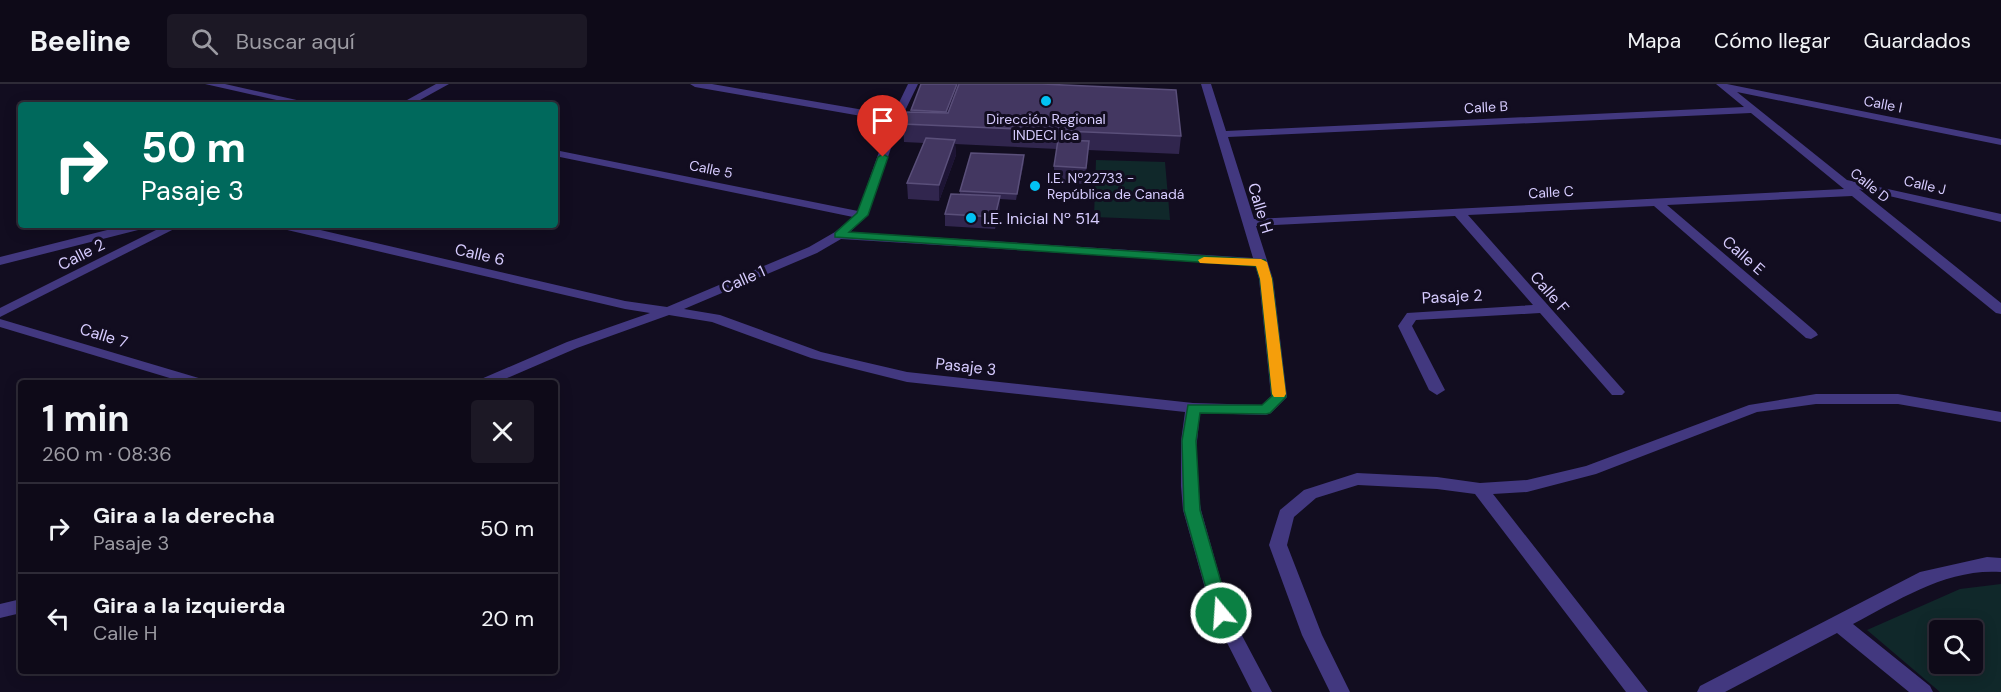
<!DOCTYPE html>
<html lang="es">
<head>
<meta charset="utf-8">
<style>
  :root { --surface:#0e0a18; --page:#1c1825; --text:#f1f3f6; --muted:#9b9aa2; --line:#2e2b37 }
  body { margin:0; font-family:"DM Sans",sans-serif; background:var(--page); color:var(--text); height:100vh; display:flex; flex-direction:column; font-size:22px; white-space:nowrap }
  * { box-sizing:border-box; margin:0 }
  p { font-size:20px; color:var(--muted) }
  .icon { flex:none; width:33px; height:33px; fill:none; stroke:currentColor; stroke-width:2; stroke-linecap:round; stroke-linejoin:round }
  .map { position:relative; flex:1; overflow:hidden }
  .drawer { position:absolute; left:18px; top:296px; width:540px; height:294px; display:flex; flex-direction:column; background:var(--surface); border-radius:6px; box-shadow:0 3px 15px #0003,0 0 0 2px var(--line) }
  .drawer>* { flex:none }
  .hud { position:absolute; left:18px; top:18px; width:540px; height:126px; border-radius:6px; box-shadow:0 3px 15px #0003,0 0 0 2px var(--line); background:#00695c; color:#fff; overflow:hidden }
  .fabs { position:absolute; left:1929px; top:536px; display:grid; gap:12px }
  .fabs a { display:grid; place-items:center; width:54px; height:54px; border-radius:6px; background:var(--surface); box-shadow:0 3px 15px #0003,0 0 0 2px var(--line); font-size:30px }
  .pin { position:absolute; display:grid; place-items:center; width:51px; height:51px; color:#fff; margin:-62px -26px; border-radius:50% 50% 50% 0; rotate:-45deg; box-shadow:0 0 6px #0007 }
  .pin .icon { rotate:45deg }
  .me { position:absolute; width:66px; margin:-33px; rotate:342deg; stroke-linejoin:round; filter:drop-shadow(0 0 4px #0008) }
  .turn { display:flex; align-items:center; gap:21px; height:126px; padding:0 24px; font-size:27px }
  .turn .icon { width:78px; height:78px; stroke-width:2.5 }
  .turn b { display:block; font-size:42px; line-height:51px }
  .round { display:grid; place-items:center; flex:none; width:63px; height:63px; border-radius:6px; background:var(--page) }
  .overview { display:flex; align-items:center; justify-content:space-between; height:102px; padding:0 24px }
  h1 { font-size:36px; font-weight:700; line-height:45px }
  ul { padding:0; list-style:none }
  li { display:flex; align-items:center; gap:18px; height:90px; padding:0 24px; border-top:2px solid var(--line) }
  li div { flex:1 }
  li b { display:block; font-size:22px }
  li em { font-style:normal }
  header { display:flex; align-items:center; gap:36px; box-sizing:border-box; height:84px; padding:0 30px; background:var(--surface); border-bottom:2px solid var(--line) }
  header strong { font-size:28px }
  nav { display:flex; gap:33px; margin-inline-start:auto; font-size:21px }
  .search { width:420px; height:54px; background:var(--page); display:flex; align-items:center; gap:15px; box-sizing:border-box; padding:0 21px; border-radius:6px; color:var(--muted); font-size:22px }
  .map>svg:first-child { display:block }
  .green { fill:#10282a; fill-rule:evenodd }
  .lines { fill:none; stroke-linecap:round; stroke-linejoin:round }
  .minor { fill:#42387f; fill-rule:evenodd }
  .wall { fill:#31264e }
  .shaded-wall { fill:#1d1434 }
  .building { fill:#433761; stroke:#5a4f7a; stroke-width:1.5 }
  .route { fill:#0b8043; stroke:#07532c; stroke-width:1.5 }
  .slow { fill:#f59e0b }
  .poi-dot { fill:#02c2f4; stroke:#120d20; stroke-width:2 }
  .labels { text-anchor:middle; stroke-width:6; stroke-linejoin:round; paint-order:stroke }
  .far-street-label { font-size:14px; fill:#d7ccff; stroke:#120d20 }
  .far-poi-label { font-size:14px; fill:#d7ccff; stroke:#120d20 }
  .street-label { font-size:16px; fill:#d7ccff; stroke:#120d20 }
  .poi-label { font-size:16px; fill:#d7ccff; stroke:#120d20; text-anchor:start }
</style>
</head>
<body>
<header>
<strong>Beeline</strong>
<div class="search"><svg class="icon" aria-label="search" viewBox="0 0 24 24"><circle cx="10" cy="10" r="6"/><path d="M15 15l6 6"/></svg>Buscar aquí</div>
<nav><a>Mapa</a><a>Cómo llegar</a><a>Guardados</a></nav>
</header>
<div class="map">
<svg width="2001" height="608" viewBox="0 0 2001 608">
  <rect width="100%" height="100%" fill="#120d20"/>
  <g class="green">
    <polygon points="1096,76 1165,78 1170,136 1094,133"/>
    <path d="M2001,500V608H1940L1867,546L1960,505ZM1940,546H1972V579H1940Z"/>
  </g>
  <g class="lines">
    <g class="minor">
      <polygon points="205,0 225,0 319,21 299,21"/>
      <polygon points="436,0 449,0 411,21 398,21"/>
      <path d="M690,0H712L893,31L908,0H918L901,35L868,131L850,148L1253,174L1201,0H1211L1226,47L1744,23L1716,0H1727L2001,55V61L1737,8L1847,96L2001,130V138L1859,105L2001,219V230L1996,229L1852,112L1667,121L1816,248L1818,251L1811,255L1806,254L1654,122L1468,131L1625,308L1622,311H1612L1540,229L1416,236L1412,242L1445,306L1437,311L1429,306L1398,242L1407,229L1533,221L1455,132L1256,142L1273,195L1287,313L1271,329L1266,331L1200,329L1197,357V402L1201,426L1230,529L1272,608H1252L1212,529L1183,426L1181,402V357L1185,328L907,298L811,274L712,238L669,231L577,264L498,298H479L481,295L567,258L650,229L625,225L283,145L277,141H299L625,217L667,223L809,163L835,148L853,133L555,72V66L858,127L890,37L695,3ZM1751,29L1844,105L1254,135L1228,53ZM841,155L1255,181L1259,195L1271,312L1262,321L1193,319L907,288L821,268L720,231L684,225L817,169Z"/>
      <polygon points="127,141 148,141 146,144 0,181 0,173"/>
      <polygon points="166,141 182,141 0,233 0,224"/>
      <polygon points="0,235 202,295 204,298 183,298 0,243"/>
      <polygon points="1816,310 1898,310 2001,328 2001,338 1898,320 1816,320 1757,328 1596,390 1527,408 1493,410 1648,608 1626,608 1475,410 1437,405 1358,401 1316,414 1294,433 1287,461 1322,551 1350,608 1330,608 1302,551 1269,461 1280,426 1304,406 1357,389 1437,393 1480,399 1527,396 1586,382 1749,321"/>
      <path d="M1987,473L2001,474V488C1947,484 1899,516 1853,540L1930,602L1933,608H1909L1837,549L1725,608H1697L1700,602L1920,488Z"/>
      <polygon points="21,515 21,529 0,534 0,520"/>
    </g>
  </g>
  <g class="wall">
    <polygon points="921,0 1181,52 1179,70 1088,66 1085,100 1054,98 1054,82 1057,65 955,60 956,71 939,117 908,115 907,99 924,59 904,58 903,40 911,28 911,26"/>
    <polygon points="1024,71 1024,78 1016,116 1000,115 1000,124 995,145 945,142 945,130 960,110 960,107"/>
  </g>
  <g class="shaded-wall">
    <polygon points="957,0 961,0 947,39 946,28"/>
    <polygon points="955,56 956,71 939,117 939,101"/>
    <polygon points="1089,57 1088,73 1085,100 1086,84"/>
    <polygon points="1024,71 1024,78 1016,116 1017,110"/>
    <polygon points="1000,112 1000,124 995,145 995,133"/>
  </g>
  <g class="building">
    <polygon points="921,0 957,0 946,28 911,26"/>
    <polygon points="959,0 1042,0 1176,6 1181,52 903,40 907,28 948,29"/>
    <polygon points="926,54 955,56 939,101 907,99"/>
    <polygon points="1058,56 1089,57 1086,84 1054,82"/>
    <polygon points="971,69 1024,71 1017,110 960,107"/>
    <polygon points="951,110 1000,112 995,133 945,130"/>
  </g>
  <polygon class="route" points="883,70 888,73 868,131 849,148 1265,176 1272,195 1286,313 1270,329 1266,330 1200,329 1196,357 1200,426 1230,529 1227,533 1215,533 1213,529 1184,426 1182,357 1188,321 1262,321 1272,312 1260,195 1256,182 835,153 835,149 857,129 878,73"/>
  <polygon class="slow" points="1204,173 1261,175 1267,178 1272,195 1286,310 1284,313 1274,313 1272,310 1260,195 1256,182 1200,179 1198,176"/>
  <g class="poi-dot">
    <circle cx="1046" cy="17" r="6"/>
    <circle cx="1035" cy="102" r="6"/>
    <circle cx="971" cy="134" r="6"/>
  </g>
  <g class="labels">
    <g class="far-street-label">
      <text transform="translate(1883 20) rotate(11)" y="5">Calle I</text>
      <text transform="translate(1486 23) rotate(-3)" y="5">Calle B</text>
      <text transform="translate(711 85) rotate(11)" y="5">Calle 5</text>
      <text transform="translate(1870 101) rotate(39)" y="5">Calle D</text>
      <text transform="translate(1925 101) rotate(13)" y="5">Calle J</text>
      <text transform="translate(1551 108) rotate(-3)" y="5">Calle C</text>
    </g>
    <g class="far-poi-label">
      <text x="1046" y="40">Dirección Regional<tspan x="1046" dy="16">INDECI Ica</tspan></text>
      <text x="1047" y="99" text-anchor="start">I.E. Nº22733 -<tspan x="1047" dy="16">República de Canadá</tspan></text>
    </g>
    <g class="street-label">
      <text transform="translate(1261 124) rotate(73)" y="6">Calle H</text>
      <text transform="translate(81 170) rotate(-27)" y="6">Calle 2</text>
      <text transform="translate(480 170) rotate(13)" y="6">Calle 6</text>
      <text transform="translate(1744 171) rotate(41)" y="6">Calle E</text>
      <text transform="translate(743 195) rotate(-24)" y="6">Calle 1</text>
      <text transform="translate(1550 208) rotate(49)" y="6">Calle F</text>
      <text transform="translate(1452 212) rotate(-3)" y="6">Pasaje 2</text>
      <text transform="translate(104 251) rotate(17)" y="6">Calle 7</text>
      <text transform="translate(966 282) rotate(6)" y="6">Pasaje 3</text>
    </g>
    <g class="poi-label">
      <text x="983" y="140">I.E. Inicial Nº 514</text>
    </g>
  </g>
</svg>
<div class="fabs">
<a><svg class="icon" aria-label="search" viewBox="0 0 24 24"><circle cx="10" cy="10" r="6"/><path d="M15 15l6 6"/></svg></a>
</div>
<div class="pin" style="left:883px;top:73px;background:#d93025"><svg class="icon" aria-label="arrive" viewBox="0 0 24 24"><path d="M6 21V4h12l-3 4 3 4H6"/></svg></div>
<svg class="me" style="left:1221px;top:529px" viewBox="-20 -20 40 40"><circle r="17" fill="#0b8043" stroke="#fff" stroke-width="3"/><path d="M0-11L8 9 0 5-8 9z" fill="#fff"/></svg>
<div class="hud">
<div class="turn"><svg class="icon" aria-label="right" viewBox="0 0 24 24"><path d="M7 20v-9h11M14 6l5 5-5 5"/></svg><div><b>50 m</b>Pasaje 3</div></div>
</div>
<section class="drawer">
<div class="overview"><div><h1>1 min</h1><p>260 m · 08:36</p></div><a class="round"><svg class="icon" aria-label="close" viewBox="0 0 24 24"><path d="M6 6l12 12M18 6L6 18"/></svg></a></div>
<ul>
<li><svg class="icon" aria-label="right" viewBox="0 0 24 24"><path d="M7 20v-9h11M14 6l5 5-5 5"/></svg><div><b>Gira a la derecha</b><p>Pasaje 3</p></div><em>50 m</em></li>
<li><svg class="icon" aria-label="left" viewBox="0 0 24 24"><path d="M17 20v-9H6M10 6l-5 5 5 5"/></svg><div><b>Gira a la izquierda</b><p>Calle H</p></div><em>20 m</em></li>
</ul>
</section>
</div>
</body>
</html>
